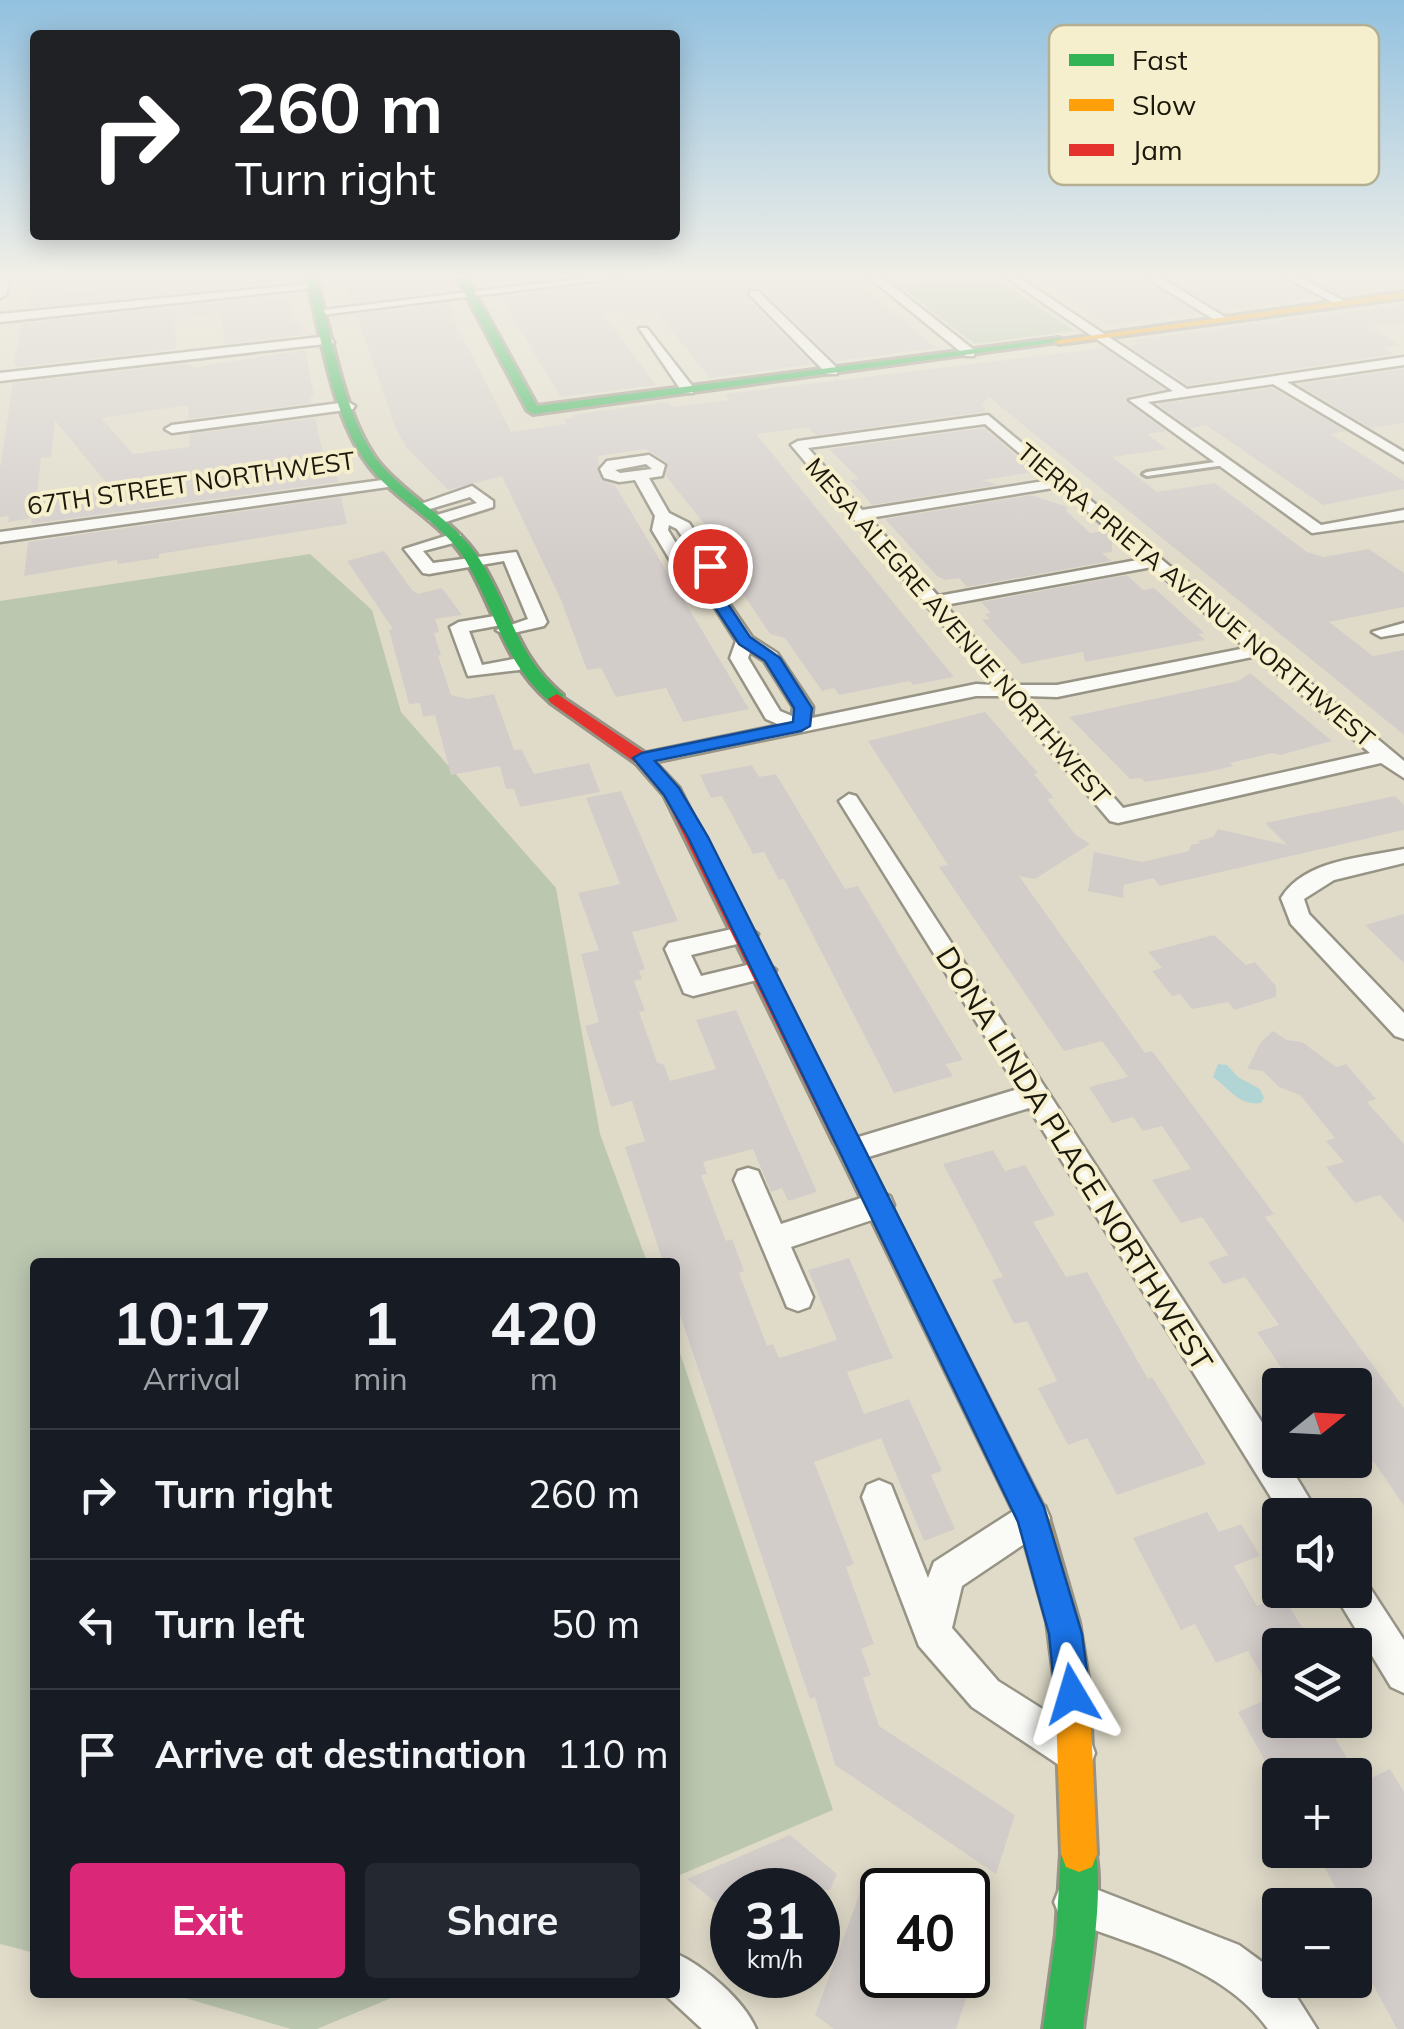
<!DOCTYPE html>
<html lang="en">
<head>
<meta charset="utf-8">
<style>
  :root { --surface:#171b24; --page:#242831; --text:#f1f3f6; --muted:#9ea1a6; --line:#363941; --accent:#db2777 }
  body { margin:0; font-family:Mulish,sans-serif; background:var(--page); color:var(--text); height:100vh; display:flex; flex-direction:column; font-size:38px; white-space:nowrap }
  * { box-sizing:border-box; margin:0 }
  p { font-size:32px; color:var(--muted) }
  .icon { flex:none; width:55px; height:55px; fill:none; stroke:currentColor; stroke-width:2; stroke-linecap:round; stroke-linejoin:round }
  .map { position:relative; flex:1; overflow:hidden }
  .drawer { position:absolute; left:30px; top:1258px; width:650px; height:740px; display:flex; flex-direction:column; background:var(--surface); border-radius:10px; box-shadow:0 5px 25px #0003 }
  .drawer>* { flex:none }
  .hud { position:absolute; left:30px; top:30px; width:650px; height:210px; border-radius:10px; box-shadow:0 5px 25px #0003; background:#202124; color:#fff; overflow:hidden }
  .needle { width:65px; rotate:72deg }
  .tools { position:absolute; left:1262px; top:1368px; display:grid; gap:20px }
  .tools a { display:grid; place-items:center; width:110px; height:110px; border-radius:10px; background:var(--surface); box-shadow:0 5px 25px #0003; font-size:50px }
  .speed { position:absolute; left:710px; top:1868px; display:flex; gap:20px; font-size:50px; font-weight:700; text-align:center }
  .speed>* { display:grid; place-content:center; width:130px; height:130px; border-radius:50%; background:var(--surface); box-shadow:0 5px 25px #0003; line-height:1 }
  .speed small { font-size:25px; font-weight:400 }
  .speed .limit { border:5px solid #111; border-radius:15px; background:#fff; color:#111 }
  .pin { position:absolute; display:grid; place-items:center; width:85px; height:85px; color:#fff; margin:-42px; border:5px solid #fff; border-radius:50%; box-shadow:0 2px 10px #0007 }
  .me { position:absolute; width:110px; margin:-55px; rotate:353deg; stroke-linejoin:round; filter:drop-shadow(0 0 8px #0008) }
  .turn { display:flex; align-items:center; gap:35px; height:210px; padding:0 40px; font-size:45px }
  .turn .icon { width:130px; height:130px; stroke-width:2.5 }
  .turn b { display:block; font-size:70px; line-height:85px }
  .eta { display:flex; justify-content:space-evenly; align-items:center; height:170px; text-align:center }
  .eta b { font-size:60px; font-weight:700; line-height:70px }
  .cta { display:flex; gap:20px; margin-top:auto; padding:20px 40px }
  .cta a { flex:1; height:115px; border-radius:10px; background:var(--accent); color:#fff; font-size:40px; font-weight:700; line-height:115px; text-align:center }
  .cta a+a { background:var(--page); color:var(--text) }
  ul { padding:0; list-style:none }
  li { display:flex; align-items:center; gap:30px; height:130px; padding:0 40px; border-top:2px solid var(--line) }
  li div { flex:1 }
  li b { display:block; font-size:38px }
  li em { font-style:normal }
  .map>svg:first-child { display:block }
  .green { fill:#bcc7b0 }
  .water { fill:#b1d5d4 }
  .building { fill:#d3cdca; fill-rule:evenodd }
  .lines { fill:none; stroke-linecap:round; stroke-linejoin:round }
  .lane-casing { stroke:#979486; stroke-width:6 }
  .street-casing { stroke:#979486; stroke-width:5 }
  .fast-casing { stroke:#979486; stroke-width:6 }
  .slow-casing { stroke:#979486; stroke-width:6 }
  .jam-casing { stroke:#979486; stroke-width:6 }
  .lane { fill:#fafaf7; fill-rule:evenodd }
  .street { fill:#fafaf7; fill-rule:evenodd }
  .fast { fill:#30b455; fill-rule:evenodd }
  .slow { fill:#ff9f0a; fill-rule:evenodd }
  .jam { fill:#e5322d; fill-rule:evenodd }
  .route { fill:#1a73e8; stroke:#114b97; stroke-width:2.5 }
  .labels { text-anchor:middle; stroke-width:8; stroke-linejoin:round; paint-order:stroke }
  .far-street-label { font-size:25px; fill:#1b180c; stroke:#f6efcd }
  .street-label { font-size:30px; fill:#1b180c; stroke:#f6efcd }
  .key { fill:#f6efcd; stroke:#b4ae93; stroke-width:2.5 }
  .key-label { font-size:28px; fill:#1b180c }
</style>
</head>
<body>
<div class="map">
<svg width="1404" height="2029" viewBox="0 0 1404 2029">
  <rect width="100%" height="100%" fill="#e0dbc9"/>
  <g class="green">
    <polygon points="946,278 996,278 1074,331 975,344 897,284"/>
    <polygon points="310,554 372,610 401,712 556,888 600,1134 647,1262 35,1262 35,1953 0,1944 0,601"/>
    <polygon points="675,1338 833,1810 675,1877"/>
    <polygon points="168,1993 403,1993 317,2029 291,2029"/>
  </g>
  <path class="water" d="M1218,1064L1227,1065L1238,1077L1260,1089L1264,1098L1261,1103C1239,1106 1230,1089 1213,1077Z"/>
  <g class="building">
    <polygon points="44,278 66,278 64,293 183,278 270,278 272,284 25,308 35,282 43,282"/>
    <polygon points="350,278 437,278 444,291 352,303 345,284 352,283"/>
    <polygon points="623,278 850,278 936,348 835,361 761,288 750,287 747,298 812,364 710,378 658,314 602,313 656,385 561,397 500,297 619,282"/>
    <polygon points="1039,278 1143,278 1197,313 1109,325"/>
    <polygon points="1168,278 1284,278 1316,298 1221,310"/>
    <polygon points="1309,278 1404,278 1404,286 1340,295"/>
    <polygon points="274,296 275,300 289,298 294,323 299,322 302,335 225,344 221,317 216,314 175,319 176,349 16,367 14,362 22,323"/>
    <polygon points="450,303 456,316 452,317 511,432 567,424 564,419 574,418 572,415 668,402 672,407 729,400 725,394 1104,348 1164,389 1128,396 1125,401 1166,431 1147,434 1167,449 1112,457 1157,492 1215,483 1307,552 1324,557 1369,549 1404,573 1404,607 1329,622 1373,656 1404,650 1404,735 989,397 981,405 987,411 816,435 808,427 756,434 954,677 913,685 910,681 839,695 834,688 822,691 785,638 770,634 735,582 739,581 731,569 736,568 730,556 666,476 667,462 646,449 598,456 601,480 615,485 749,709 683,722 666,688 616,697 601,668 587,670 561,600 502,476 448,490 406,447 395,426 356,314"/>
    <polygon points="1404,304 1404,322 1368,327 1401,345 1382,348 1395,354 1188,385 1128,346 1138,344 1132,340"/>
    <path d="M305,350L314,397L310,398L311,403L189,419L188,405L101,418L133,454L189,447L190,434L315,418L325,463L333,462L338,482L31,524L32,518L8,522L9,516L0,517V469L13,383L182,364L196,367ZM55,420L112,490L36,501L41,458L51,457Z"/>
    <polygon points="1404,369 1404,423 1371,428 1298,384"/>
    <polygon points="1272,388 1345,431 1330,434 1404,481 1404,489 1323,505 1206,425 1190,428 1158,404"/>
    <polygon points="984,428 1035,472 982,480 998,485 872,505 850,480 859,479 829,449"/>
    <polygon points="1031,495 1067,507 1066,511 1090,533 1104,531 1112,537 1112,552 1102,553 1111,561 967,587 959,578 945,580 937,576 885,519"/>
    <polygon points="341,497 347,524 159,554 159,558 117,564 117,560 24,576 28,542"/>
    <polygon points="384,551 412,590 418,594 442,588 462,615 435,619 439,632 434,633 441,655 438,656 451,695 468,699 494,694 514,750 521,749 534,774 589,763 600,792 520,807 514,789 506,789 500,766 451,775 435,715 423,717 420,703 409,704 389,630 393,629 347,561"/>
    <polygon points="1127,575 1143,590 1154,588 1204,633 1198,634 1205,640 1085,662 1083,652 1022,664 982,620 990,619 985,614 991,613 981,602"/>
    <polygon points="1250,673 1332,741 1280,755 1273,753 1230,763 1233,766 1208,772 1145,782 1141,778 1130,779 1069,717 1238,681"/>
    <polygon points="985,712 1038,773 1034,774 1054,798 1047,799 1076,835 1090,844 1035,879 1019,876 1145,1053 1152,1051 1274,1214 1265,1217 1404,1408 1404,1506 1374,1462 1355,1469 1355,1385 1293,1385 1257,1332 1279,1325 1245,1277 1223,1284 1208,1262 1228,1255 1202,1217 1181,1223 1152,1180 1191,1169 1162,1126 1143,1131 1133,1117 1112,1123 1089,1087 1128,1077 1102,1041 1064,1051 939,867 948,865 868,741"/>
    <polygon points="752,765 759,777 776,774 845,889 858,886 963,1060 946,1064 953,1076 894,1093 784,879 779,880 764,852 753,854 722,796 711,798 700,775"/>
    <polygon points="621,791 678,921 632,932 645,969 639,971 642,979 634,981 645,1011 639,1012 657,1062 664,1065 670,1081 716,1069 696,1020 736,1010 817,1192 788,1201 782,1188 771,1192 753,1149 703,1162 707,1174 701,1175 726,1241 732,1239 744,1271 739,1273 767,1346 773,1344 779,1358 837,1340 808,1270 849,1258 893,1358 847,1372 864,1414 909,1399 942,1471 931,1475 955,1529 924,1541 881,1438 814,1462 854,1564 846,1567 874,1644 861,1649 871,1675 863,1678 879,1726 1015,1815 996,1874 835,1765 815,1697 810,1699 675,1300 675,1262 663,1262 625,1147 645,1141 632,1101 611,1107 585,1026 599,1022 581,954 599,950 578,893 620,884 586,798"/>
    <polygon points="1395,796 1404,805 1404,830 1160,886 1153,878 1124,885 1123,898 1088,891 1094,852 1142,862 1189,851 1191,845 1200,843 1198,841 1213,837 1218,829 1287,845 1265,823"/>
    <polygon points="1404,914 1404,963 1365,925"/>
    <polygon points="1214,935 1246,965 1255,962 1276,986 1276,997 1234,1010 1228,1002 1192,1009 1180,994 1172,996 1152,971 1162,968 1148,952"/>
    <polygon points="1273,1031 1287,1040 1302,1042 1336,1067 1346,1064 1376,1099 1367,1102 1404,1144 1404,1223 1380,1195 1355,1203 1326,1167 1344,1162 1326,1141 1335,1138 1300,1095 1279,1087 1263,1071 1247,1069 1261,1042"/>
    <polygon points="993,1150 1005,1171 1025,1165 1055,1215 1033,1222 1066,1277 1087,1272 1148,1379 1152,1377 1206,1464 1117,1495 1087,1438 1068,1445 1038,1388 1057,1381 1027,1321 1014,1324 992,1280 1003,1277 943,1164"/>
    <polygon points="1207,1512 1219,1532 1241,1524 1260,1556 1234,1566 1257,1606 1283,1596 1303,1629 1280,1638 1280,1720 1324,1720 1357,1775 1273,1775 1238,1712 1274,1696 1248,1651 1216,1663 1195,1624 1181,1630 1133,1538"/>
    <polygon points="1390,1769 1404,1792 1404,2029 1397,2029 1355,1951 1355,1905 1307,1905 1337,1890 1315,1850 1355,1850 1355,1786"/>
    <polygon points="790,1835 837,1874 830,1890 732,1890 732,1916 687,1879"/>
    <polygon points="863,1885 882,1898 882,1975 974,1975 956,2029 834,2029 815,2015"/>
  </g>
  <g class="lines">
    <g class="lane-casing">
      <polygon id="lane" points="1222,461 1225,461 1225,465 1147,476 1143,474 1147,472"/>
    </g>
    <g class="street-casing">
      <g id="street">
        <polygon points="0,278 10,278 6,295 0,298"/>
        <polygon points="584,278 619,278 321,315 315,311"/>
        <polygon points="870,278 883,278 974,350 974,356 966,356"/>
        <polygon points="1007,278 1020,278 1187,389 1404,357 1404,365 1287,382 1404,452 1404,462 1273,384 1148,402 1321,525 1404,510 1404,520 1312,533 1129,400 1173,391"/>
        <polygon points="1147,278 1161,278 1228,319 1218,322"/>
        <polygon points="1287,278 1301,278 1348,303 1338,305"/>
        <polygon points="317,283 313,288 0,322 0,314"/>
        <polygon points="750,291 758,291 837,368 837,374 827,374 750,295"/>
        <polygon points="639,328 647,328 693,387 693,393 683,393"/>
        <polygon points="330,336 334,343 0,381 0,373"/>
        <polygon points="348,402 355,406 353,409 172,433 165,429 172,425"/>
        <path d="M988,415L1404,761V778L1381,763L1118,823L1110,821L1004,696H976L642,765L635,763V755L780,725L766,719L730,658L736,641L699,583L679,575L652,530L655,516L635,480L619,482L604,478L600,469L607,461L649,455L665,465L662,476L649,478L669,513L689,523L718,566L713,580L752,637L777,653L813,707L812,718L976,684L994,685L791,445L798,441ZM985,424L1051,480L862,510L808,448ZM646,464L652,469L620,473L615,470ZM1059,487L1143,559L938,596L869,518ZM669,525L677,529L702,566L700,571L691,568L668,530ZM1152,567L1246,648L1057,685H1015L945,605ZM750,652L764,661L793,707L792,716L780,711L748,658ZM1257,656L1370,753L1123,808L1025,696L1057,697Z"/>
        <polygon points="390,479 397,483 395,486 0,542 0,532"/>
        <polygon points="472,486 493,501 493,507 436,525 428,520 430,517 477,503 470,497 420,512 412,507"/>
        <polygon points="455,533 461,535 461,541 423,551 433,563 516,552 547,622 544,626 505,635 496,630 528,619 504,561 429,574 423,573 404,549"/>
        <polygon points="501,615 507,616 507,624 469,631 482,665 519,658 528,664 519,670 468,676 450,627 459,622"/>
        <polygon points="1404,623 1404,633 1381,637 1372,632"/>
        <polygon points="849,794 856,796 1280,1450 1280,1460 1286,1460 1319,1515 1282,1515 1029,1108 852,1162 842,1158 838,1150 842,1142 1018,1089 839,801"/>
        <path d="M1404,849V863L1334,880L1304,899L1309,914L1404,1013V1039L1395,1036L1291,924L1281,898C1305,859 1363,858 1404,849Z"/>
        <polygon points="746,926 758,934 754,940 691,955 701,976 764,961 776,970 773,976 693,996 684,993 665,949 669,943"/>
        <polygon points="748,1168 758,1171 781,1224 880,1192 890,1196 894,1205 890,1214 791,1247 813,1297 809,1307 798,1311 787,1307 783,1297 734,1180 738,1171"/>
        <polygon points="879,1480 891,1485 928,1578 934,1562 1021,1506 1033,1501 1045,1506 1050,1518 1045,1530 962,1586 952,1628 998,1681 1090,1739 1095,1753 1090,1767 1076,1772 1062,1767 972,1707 919,1646 862,1497 867,1485"/>
        <polygon points="1355,1574 1363,1577 1404,1640 1404,1693 1391,1687 1332,1590 1355,1590"/>
        <path d="M1075,1881L1239,1945L1280,1975V1980H1286L1317,2029H1268C1222,1964 1131,1946 1060,1917L1054,1902L1060,1887Z"/>
        <path d="M675,1953C704,1966 744,2000 756,2029H702L662,1992H675Z"/>
      </g>
    </g>
    <g class="fast-casing">
      <g id="fast">
        <path d="M306,278H316C332,333 344,421 381,465C411,500 455,520 480,560C511,609 516,656 563,695V703H551C502,661 497,613 466,561C443,523 401,504 373,471C333,424 322,337 306,278Z"/>
        <polygon points="457,278 467,278 537,406 1059,338 1065,341 533,414 527,410"/>
        <path d="M1079,1836L1092,1841C1108,1880 1088,1984 1083,2029H1043L1056,1934L1061,1854L1066,1841Z"/>
      </g>
    </g>
    <g class="slow-casing">
      <g id="slow">
        <polygon points="1404,292 1404,298 1059,344 1053,341"/>
        <polygon points="843,1126 852,1129 1049,1518 1079,1622 1089,1684 1097,1854 1092,1867 1079,1872 1066,1867 1061,1854 1055,1684 1047,1622 1019,1522 831,1136 834,1129"/>
      </g>
    </g>
    <g class="jam-casing">
      <polygon id="jam" points="557,694 648,755 679,788 855,1136 852,1143 843,1146 834,1143 664,795 636,763 551,703 548,699"/>
    </g>
    <use href="#lane" class="lane"/>
    <use href="#street" class="street"/>
    <use href="#fast" class="fast"/>
    <use href="#slow" class="slow"/>
    <use href="#jam" class="jam"/>
  </g>
  <linearGradient id="sky" x2="0" y2="1"><stop stop-color="#92c1e0"/><stop offset="0.49" stop-color="#f1efe7"/><stop offset="1" stop-color="#f1efe7" stop-opacity="0"/></linearGradient>
  <rect width="1404" height="562" fill="url(#sky)"/>
  <polygon class="route" points="704,563 717,566 712,580 750,637 780,658 812,708 810,726 801,731 655,761 679,788 708,837 1044,1507 1082,1634 1090,1694 1085,1707 1072,1712 1060,1707 1055,1694 1049,1634 1018,1522 688,837 664,795 633,758 642,753 793,722 794,708 765,661 739,644 697,580"/>
  <g class="labels">
    <g class="far-street-label">
      <text transform="translate(191 483) rotate(-8)" y="9">67TH STREET NORTHWEST</text>
      <text transform="translate(1196 595) rotate(40)" y="9">TIERRA PRIETA AVENUE NORTHWEST</text>
      <text transform="translate(958 631) rotate(49)" y="9">MESA ALEGRE AVENUE NORTHWEST</text>
    </g>
    <g class="street-label">
      <text transform="translate(1074 1159) rotate(58)" y="10">DONA LINDA PLACE NORTHWEST</text>
    </g>
  </g>
  <rect x="1049" y="25" width="330" height="160" rx="15" class="key"/>
  <rect x="1069" y="54" width="45" height="12" fill="#30b455"/>
  <rect x="1069" y="99" width="45" height="12" fill="#ff9f0a"/>
  <rect x="1069" y="144" width="45" height="12" fill="#e5322d"/>
  <g class="key-label">
    <text x="1132" y="70">Fast</text>
    <text x="1132" y="115">Slow</text>
    <text x="1132" y="160">Jam</text>
  </g>
</svg>
<div class="tools">
<a><svg class="needle" viewBox="-14 -14 28 28"><path d="M0-13l5 13h-10z" fill="#e53935"/><path d="M0 13l5-13h-10z" fill="#9ea1a6"/></svg></a>
<a><svg class="icon" aria-label="sound" viewBox="0 0 24 24"><path d="M4 9h4l5-4v14l-5-4H4zM17 9q2 3 0 6"/></svg></a>
<a><svg class="icon" aria-label="layers" viewBox="0 0 24 24"><path d="M12 4l9 5-9 5-9-5zM3 14l9 5 9-5"/></svg></a>
<a>+</a>
<a>−</a>
</div>
<div class="speed"><div>31<small>km/h</small></div><div class="limit">40</div></div>
<div class="pin" style="left:710px;top:566px;background:#d93025"><svg class="icon" aria-label="arrive" viewBox="0 0 24 24"><path d="M6 21V4h12l-3 4 3 4H6"/></svg></div>
<svg class="me" style="left:1072px;top:1694px" viewBox="-20 -20 40 40"><path d="M0-17L14 15 0 8-14 15z" fill="#1a73e8" stroke="#fff" stroke-width="4"/></svg>
<div class="hud">
<div class="turn"><svg class="icon" aria-label="right" viewBox="0 0 24 24"><path d="M7 20v-9h11M14 6l5 5-5 5"/></svg><div><b>260 m</b>Turn right</div></div>
</div>
<section class="drawer">
<div class="eta">
<div><b>10:17</b><p>Arrival</p></div>
<div><b>1</b><p>min</p></div>
<div><b>420</b><p>m</p></div>
</div>
<ul>
<li><svg class="icon" aria-label="right" viewBox="0 0 24 24"><path d="M7 20v-9h11M14 6l5 5-5 5"/></svg><div><b>Turn right</b></div><em>260 m</em></li>
<li><svg class="icon" aria-label="left" viewBox="0 0 24 24"><path d="M17 20v-9H6M10 6l-5 5 5 5"/></svg><div><b>Turn left</b></div><em>50 m</em></li>
<li><svg class="icon" aria-label="arrive" viewBox="0 0 24 24"><path d="M6 21V4h12l-3 4 3 4H6"/></svg><div><b>Arrive at destination</b></div><em>110 m</em></li>
</ul>
<div class="cta"><a>Exit</a><a>Share</a></div>
</section>
</div>
</body>
</html>
